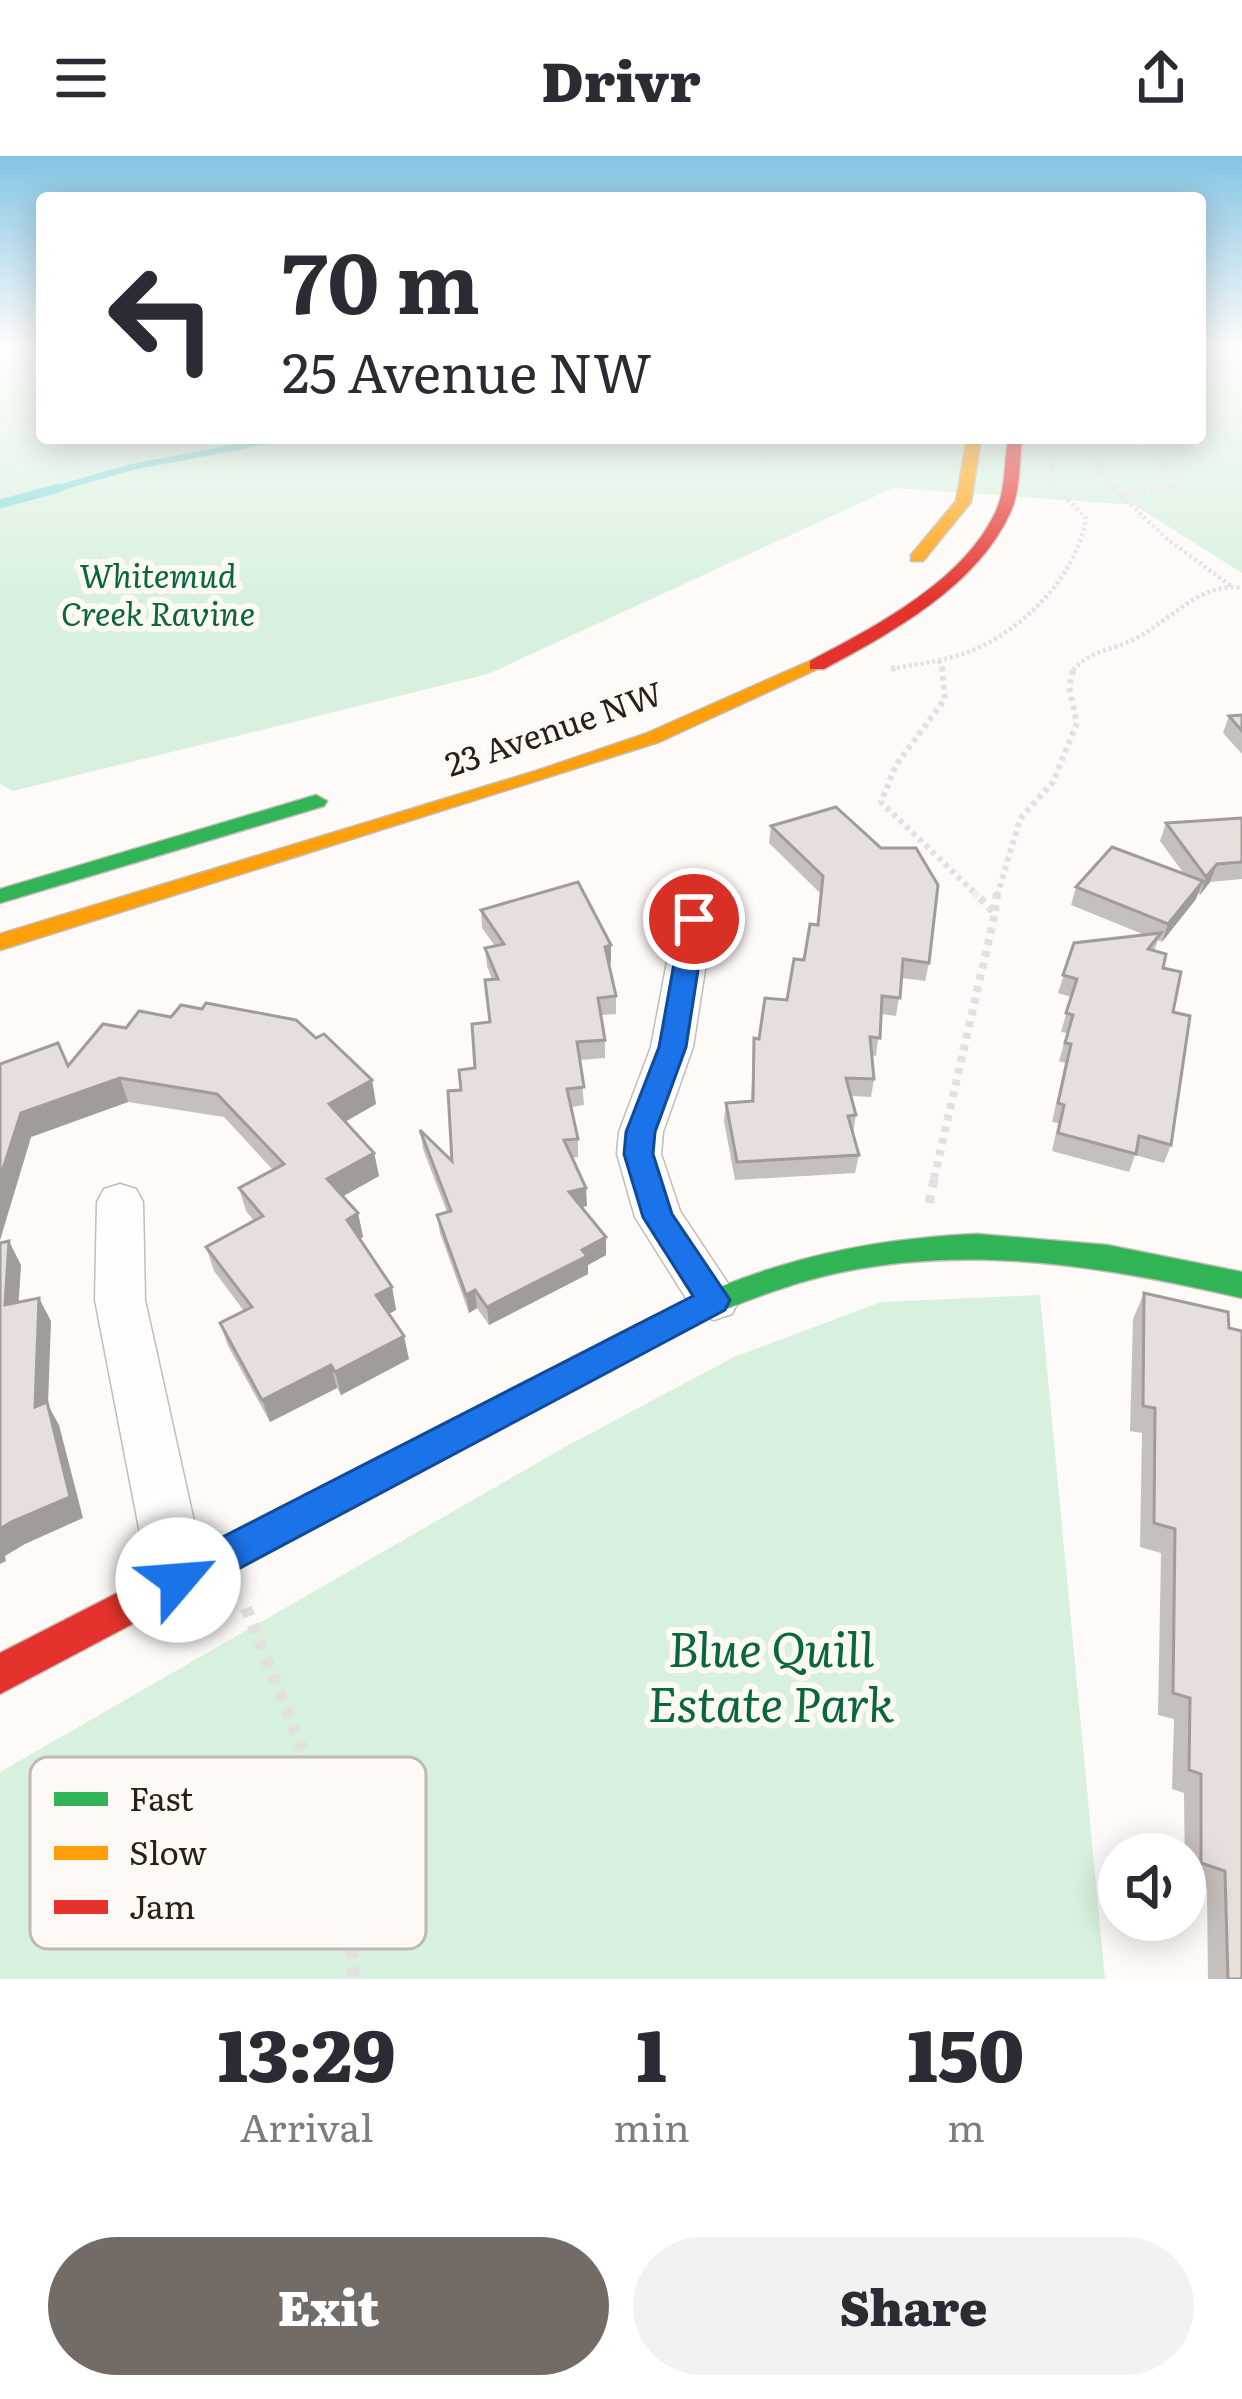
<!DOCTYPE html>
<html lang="en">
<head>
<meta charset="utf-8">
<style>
  :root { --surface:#fff; --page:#f2f2f3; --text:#2b2b33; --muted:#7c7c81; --accent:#736c66 }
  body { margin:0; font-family:Literata,serif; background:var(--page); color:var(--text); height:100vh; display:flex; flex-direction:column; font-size:45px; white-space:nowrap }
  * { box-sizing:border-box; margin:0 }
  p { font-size:39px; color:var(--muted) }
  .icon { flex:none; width:66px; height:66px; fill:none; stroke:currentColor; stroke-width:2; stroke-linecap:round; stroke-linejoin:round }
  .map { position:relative; height:1823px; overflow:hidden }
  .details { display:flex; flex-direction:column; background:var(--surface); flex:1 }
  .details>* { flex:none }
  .hud { position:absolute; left:36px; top:36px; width:1170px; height:252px; border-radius:12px; box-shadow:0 6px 30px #0003; background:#fff; color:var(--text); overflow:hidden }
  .buttons { position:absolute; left:1098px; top:1677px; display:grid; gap:24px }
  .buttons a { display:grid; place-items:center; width:108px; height:108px; border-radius:50%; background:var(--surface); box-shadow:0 6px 30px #0003; font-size:60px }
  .pin { position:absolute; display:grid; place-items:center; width:102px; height:102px; color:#fff; margin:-51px; border:6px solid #fff; border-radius:50%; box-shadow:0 3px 12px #0007 }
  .me { position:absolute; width:132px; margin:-66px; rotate:63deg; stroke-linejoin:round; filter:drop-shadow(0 0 9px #0008) }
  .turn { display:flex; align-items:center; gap:42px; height:252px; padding:0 48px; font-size:54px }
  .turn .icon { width:156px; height:156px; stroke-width:2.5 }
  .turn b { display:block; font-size:84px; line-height:102px }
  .eta { display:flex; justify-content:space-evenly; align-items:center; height:204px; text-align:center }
  .eta b { font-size:72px; font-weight:800; line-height:84px }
  .primary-button { display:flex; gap:24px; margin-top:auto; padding:24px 48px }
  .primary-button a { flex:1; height:138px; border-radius:72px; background:var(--accent); color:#fff; font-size:48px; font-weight:800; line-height:138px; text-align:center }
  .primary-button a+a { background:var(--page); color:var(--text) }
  header { display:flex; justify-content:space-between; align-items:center; height:156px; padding:0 48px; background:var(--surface); font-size:54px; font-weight:800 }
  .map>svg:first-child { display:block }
  .green { fill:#d7f1de }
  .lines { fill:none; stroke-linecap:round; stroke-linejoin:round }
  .stream-far1 { stroke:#8edcde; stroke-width:6 }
  .stream { stroke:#8edcde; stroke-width:9 }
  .street-casing { stroke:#c3bcb8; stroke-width:3 }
  .fast-casing { stroke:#c3bcb8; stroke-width:3 }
  .slow-casing { stroke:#c3bcb8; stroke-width:3 }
  .jam-casing { stroke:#c3bcb8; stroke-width:3 }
  .path-far5 { stroke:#e2e0e0; stroke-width:3; stroke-dasharray:3 3; stroke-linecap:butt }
  .path-far4 { stroke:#e2e0e0; stroke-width:4.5; stroke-dasharray:3 3; stroke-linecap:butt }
  .path-far3 { stroke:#e2e0e0; stroke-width:6; stroke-dasharray:4.5 4.5; stroke-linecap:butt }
  .path-far2 { stroke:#e2e0e0; stroke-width:8; stroke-dasharray:6 6; stroke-linecap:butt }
  .path-far1 { stroke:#e2e0e0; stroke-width:9; stroke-dasharray:8 8; stroke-linecap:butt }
  .path { stroke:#e2e0e0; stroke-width:12; stroke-dasharray:9 9; stroke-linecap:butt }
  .street { fill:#fffefe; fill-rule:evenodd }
  .fast { fill:#30b455; fill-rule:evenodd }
  .slow { fill:#ff9f0a; fill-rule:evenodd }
  .jam { fill:#e5322d; fill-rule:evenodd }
  .wall { fill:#c6c0bc }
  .shaded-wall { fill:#a19c99 }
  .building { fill:#e6dfdb; stroke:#a19c99; stroke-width:3 }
  .route { fill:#1a73e8; stroke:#114b97; stroke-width:3 }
  .labels { text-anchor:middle; stroke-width:12; stroke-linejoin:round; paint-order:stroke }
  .far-park-label { font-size:33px; font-style:italic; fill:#09673c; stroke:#fff9f5 }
  .far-street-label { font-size:33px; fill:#291f18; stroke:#fff9f5 }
  .near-park-label { font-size:48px; font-style:italic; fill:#09673c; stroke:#fff9f5 }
  .key { fill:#fff9f5; stroke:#bfb8b3; stroke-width:3 }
  .key-label { font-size:33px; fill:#291f18 }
</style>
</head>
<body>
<header><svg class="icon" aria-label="menu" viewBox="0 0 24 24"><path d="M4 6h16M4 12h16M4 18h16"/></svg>Drivr<svg class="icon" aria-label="share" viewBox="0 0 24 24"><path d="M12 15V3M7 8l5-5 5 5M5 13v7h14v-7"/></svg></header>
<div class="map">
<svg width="1242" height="1823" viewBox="0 0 1242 1823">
  <rect width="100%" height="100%" fill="#fdfaf7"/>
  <g class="green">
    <polygon points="0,190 42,190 42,282 1200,282 1200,190 1242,190 1242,417 1134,349 893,332 488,518 13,635 0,628"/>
    <polygon points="1040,1139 1105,1823 0,1823 0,1616 565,1291 734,1201 881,1146"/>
  </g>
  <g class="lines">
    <polyline class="stream-far1" points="48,335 132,311 284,282"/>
    <polyline class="stream" points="0,348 59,332"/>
    <g class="street-casing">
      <g id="street">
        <polygon points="694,752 713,763 693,891 663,976 661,998 680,1055 739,1144 732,1158 714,1164 696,1158 635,1061 617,998 619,976 651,891 675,763"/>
        <polygon points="120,1028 136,1033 143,1046 145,1144 207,1424 199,1444 178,1453 157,1444 149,1424 95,1144 97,1046 104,1033"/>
      </g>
    </g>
    <g class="fast-casing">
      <g id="fast">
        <polygon points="316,639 327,645 324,650 0,747 0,733"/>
        <path d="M977,1078L1107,1089L1242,1116V1142C1091,1107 934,1081 783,1132C749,1143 715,1157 682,1174C656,1189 630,1207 602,1217L590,1213L585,1203L590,1193C723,1121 824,1085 977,1078Z"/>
      </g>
    </g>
    <g class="slow-casing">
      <g id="slow">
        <polygon points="967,282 981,282 971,346 923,405 911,405 911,399 956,345"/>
        <polygon points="810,505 826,509 659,586 0,794 0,778 536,615 645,578"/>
      </g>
    </g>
    <g class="jam-casing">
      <g id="jam">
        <path d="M1008,282H1022C1019,306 1021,334 1010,357C977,430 891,477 824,513H810V505C875,471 964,425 996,355C1006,333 1004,306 1008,282Z"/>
        <polygon points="602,1189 614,1193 619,1203 614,1213 0,1538 0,1497"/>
      </g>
    </g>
    <g class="path-far5">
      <polyline points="1200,272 1242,280"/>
      <polyline points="1077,282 1116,335"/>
      <polyline points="1142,282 1139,287 1161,302 1176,329 1168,335"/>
      <polyline points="1052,302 1053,328 1059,335"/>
    </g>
    <g class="path-far4">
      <polyline points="1113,332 1166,382 1231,430"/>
      <polyline points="1120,337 1172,332"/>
      <polyline points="939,505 943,514"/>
      <path d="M891,513C916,508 941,506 965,497C1020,478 1077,421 1086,362L1056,332"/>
      <path d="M1073,514C1091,493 1117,494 1140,480C1171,463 1203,425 1242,432"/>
    </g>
    <g class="path-far3">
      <polyline points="942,511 945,543 896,609 881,646 978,740"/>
      <polyline points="891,513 899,511"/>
      <polyline points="997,740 1020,663 1053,626 1077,567 1069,531 1074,511"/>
    </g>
    <g class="path-far2">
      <polyline points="995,755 997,737"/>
      <polyline points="934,1023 995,757 975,737"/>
    </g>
    <polyline class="path-far1" points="929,1047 935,1020"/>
    <polyline class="path" points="246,1452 340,1688 354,1823"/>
    <use href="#street" class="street"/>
    <use href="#fast" class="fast"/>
    <use href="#slow" class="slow"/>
    <use href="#jam" class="jam"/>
  </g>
  <g class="wall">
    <polygon points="1242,559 1242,598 1223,577 1229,560"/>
    <polygon points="1242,662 1242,723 1210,726 1200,739 1198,737 1196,743 1162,786 1158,784 1154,795 1163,812 1173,856 1171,989 1164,1007 1135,999 1129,1016 1052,995 1058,967 1052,966 1065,907 1059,905 1067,877 1061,876 1071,841 1058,837 1074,787 1145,779 1071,749 1076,731 1185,719 1160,685 1166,667"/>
    <polygon points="771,670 929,807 925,825 902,822 896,860 881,858 876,900 872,899 874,923 871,941 851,940 856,959 853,977 859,999 855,1017 735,1024 724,965 726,947 751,945 754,882 759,883 787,844 817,769 820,737 769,687"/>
    <polygon points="481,754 611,789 611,807 609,808 616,840 616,858 601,859 605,884 605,902 580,904 584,949 571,951 578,983 578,1001 572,1002 587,1050 581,1051 606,1081 606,1099 588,1109 588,1118 489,1169 477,1152 469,1157 440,1077 437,1059 447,1056 423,993 420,974 452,1005 461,934 475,912 490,866 492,823 487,810 485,792 495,790 482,772"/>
    <polygon points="171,861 316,882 372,924 376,948 345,966 374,997 379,1020 343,1040 358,1057 363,1081 360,1083 392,1131 396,1154 389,1158 409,1203 341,1239 337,1232 270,1266 228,1190 220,1167 244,1155 214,1115 206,1091 254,1065 246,1055 239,1032 273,1014 224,961 128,946 31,981 0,1084 0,908 68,910 126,872"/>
    <polygon points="1144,1137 1242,1823 1208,1823 1207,1733 1185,1726 1184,1637 1172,1633 1174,1563 1158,1559 1161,1397 1140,1391 1142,1277 1130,1275 1133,1163"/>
  </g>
  <g class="shaded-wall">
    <polygon points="1217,708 1210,726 1200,739 1206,721"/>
    <polygon points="1203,725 1196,743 1162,786 1168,768"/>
    <polygon points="611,789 611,807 605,809 605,791"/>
    <polygon points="120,922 128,946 31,981 0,1084 0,1022 21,957"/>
    <polygon points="372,924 376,948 334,972 329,948"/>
    <polygon points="374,997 379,1020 333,1046 327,1023"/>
    <polygon points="586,1032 587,1050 570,1055 569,1036"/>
    <polygon points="358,1057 363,1081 352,1087 347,1064"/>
    <polygon points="606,1081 606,1099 588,1109 588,1118 489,1169 487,1151 582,1094"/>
    <polygon points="9,1085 21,1109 17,1172 5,1149"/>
    <polygon points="392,1131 396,1154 381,1162 376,1139"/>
    <polygon points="475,1134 477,1152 469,1157 466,1139"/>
    <polygon points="39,1142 51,1165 48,1249 59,1269 83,1362 25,1388 5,1400 6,1405 0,1408 0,1373 35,1251"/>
    <polygon points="404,1180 409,1203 341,1239 335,1216"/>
    <polygon points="331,1209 337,1232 270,1266 262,1244"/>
  </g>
  <g class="building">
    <polygon points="1242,559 1242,575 1229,560"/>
    <polygon points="836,651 881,692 916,692 938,729 929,807 903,803 900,842 882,840 880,882 870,881 874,923 846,922 856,959 848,960 859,999 737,1006 726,947 753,945 754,882 759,883 765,842 787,844 794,803 804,804 810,768 818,769 823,720 771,670"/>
    <polygon points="1242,662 1242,706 1217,708 1206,721 1166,667"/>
    <polygon points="1112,691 1203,725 1168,768 1076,731"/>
    <polygon points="578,726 611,789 605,791 616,840 598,842 605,884 577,886 584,931 567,933 578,983 564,984 586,1032 569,1036 606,1081 582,1094 587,1100 487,1151 475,1134 466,1139 437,1059 451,1055 420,974 452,1005 448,935 461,934 459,914 475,912 472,868 490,866 485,824 498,823 485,792 504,788 481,754"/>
    <polygon points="1161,777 1148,793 1166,798 1163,812 1181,816 1173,856 1190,860 1171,989 1139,980 1136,998 1058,977 1064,949 1058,947 1071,888 1065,887 1073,859 1066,857 1077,823 1063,819 1074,787"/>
    <polygon points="206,847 296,864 316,882 324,878 372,924 329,948 374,997 327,1023 358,1057 347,1064 392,1131 376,1139 404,1180 335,1216 331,1209 262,1244 220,1167 252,1151 206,1091 263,1060 239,1032 284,1008 217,938 120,922 21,957 0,1022 0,908 58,887 68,910 103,868 126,872 139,855 171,861 181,849 202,853"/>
    <polygon points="9,1085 5,1149 39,1142 35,1251 47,1246 70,1341 11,1366 0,1373 0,1087"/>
    <polygon points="1144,1137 1228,1156 1229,1172 1242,1175 1242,1823 1228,1823 1225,1715 1201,1707 1201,1618 1189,1614 1190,1542 1173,1537 1175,1373 1154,1367 1155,1252 1143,1250"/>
  </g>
  <linearGradient id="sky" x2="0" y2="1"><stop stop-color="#84c4e4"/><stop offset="0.43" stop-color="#fefdfb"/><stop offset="1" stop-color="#fefdfb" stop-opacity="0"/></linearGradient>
  <rect width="1242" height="445" fill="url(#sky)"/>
  <polygon class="route" points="694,755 706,763 686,891 655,976 653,998 672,1058 730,1144 725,1154 191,1438 178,1443 164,1438 159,1424 164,1411 693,1140 643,1061 624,998 626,976 659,891 682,763"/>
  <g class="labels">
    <g class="far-park-label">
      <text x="158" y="432">Whitemud<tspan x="158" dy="38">Creek Ravine</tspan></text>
    </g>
    <g class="far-street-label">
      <text transform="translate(554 573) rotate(-19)" y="12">23 Avenue NW</text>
    </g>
    <g class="near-park-label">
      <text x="771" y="1511">Blue Quill<tspan x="771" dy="55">Estate Park</tspan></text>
    </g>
  </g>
  <rect x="30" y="1601" width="396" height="192" rx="18" class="key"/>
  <rect x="54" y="1636" width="54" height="14" fill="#30b455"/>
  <rect x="54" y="1690" width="54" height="14" fill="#ff9f0a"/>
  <rect x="54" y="1744" width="54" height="14" fill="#e5322d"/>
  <g class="key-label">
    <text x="129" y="1655">Fast</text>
    <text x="129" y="1709">Slow</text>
    <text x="129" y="1763">Jam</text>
  </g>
</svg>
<div class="buttons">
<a><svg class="icon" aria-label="sound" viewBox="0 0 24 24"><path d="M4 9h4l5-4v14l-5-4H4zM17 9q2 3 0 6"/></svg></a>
</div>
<div class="pin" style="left:694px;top:763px;background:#d93025"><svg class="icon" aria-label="arrive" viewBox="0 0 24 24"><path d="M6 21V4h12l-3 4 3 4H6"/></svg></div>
<svg class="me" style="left:178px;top:1424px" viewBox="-20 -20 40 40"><circle r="19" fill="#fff"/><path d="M0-13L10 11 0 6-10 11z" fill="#1a73e8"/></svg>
<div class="hud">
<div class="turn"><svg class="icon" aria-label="left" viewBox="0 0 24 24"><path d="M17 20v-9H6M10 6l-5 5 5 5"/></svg><div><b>70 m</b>25 Avenue NW</div></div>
</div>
</div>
<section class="details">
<div class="eta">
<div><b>13:29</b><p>Arrival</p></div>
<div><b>1</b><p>min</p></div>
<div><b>150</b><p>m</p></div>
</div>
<div class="primary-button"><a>Exit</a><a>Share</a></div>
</section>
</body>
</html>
